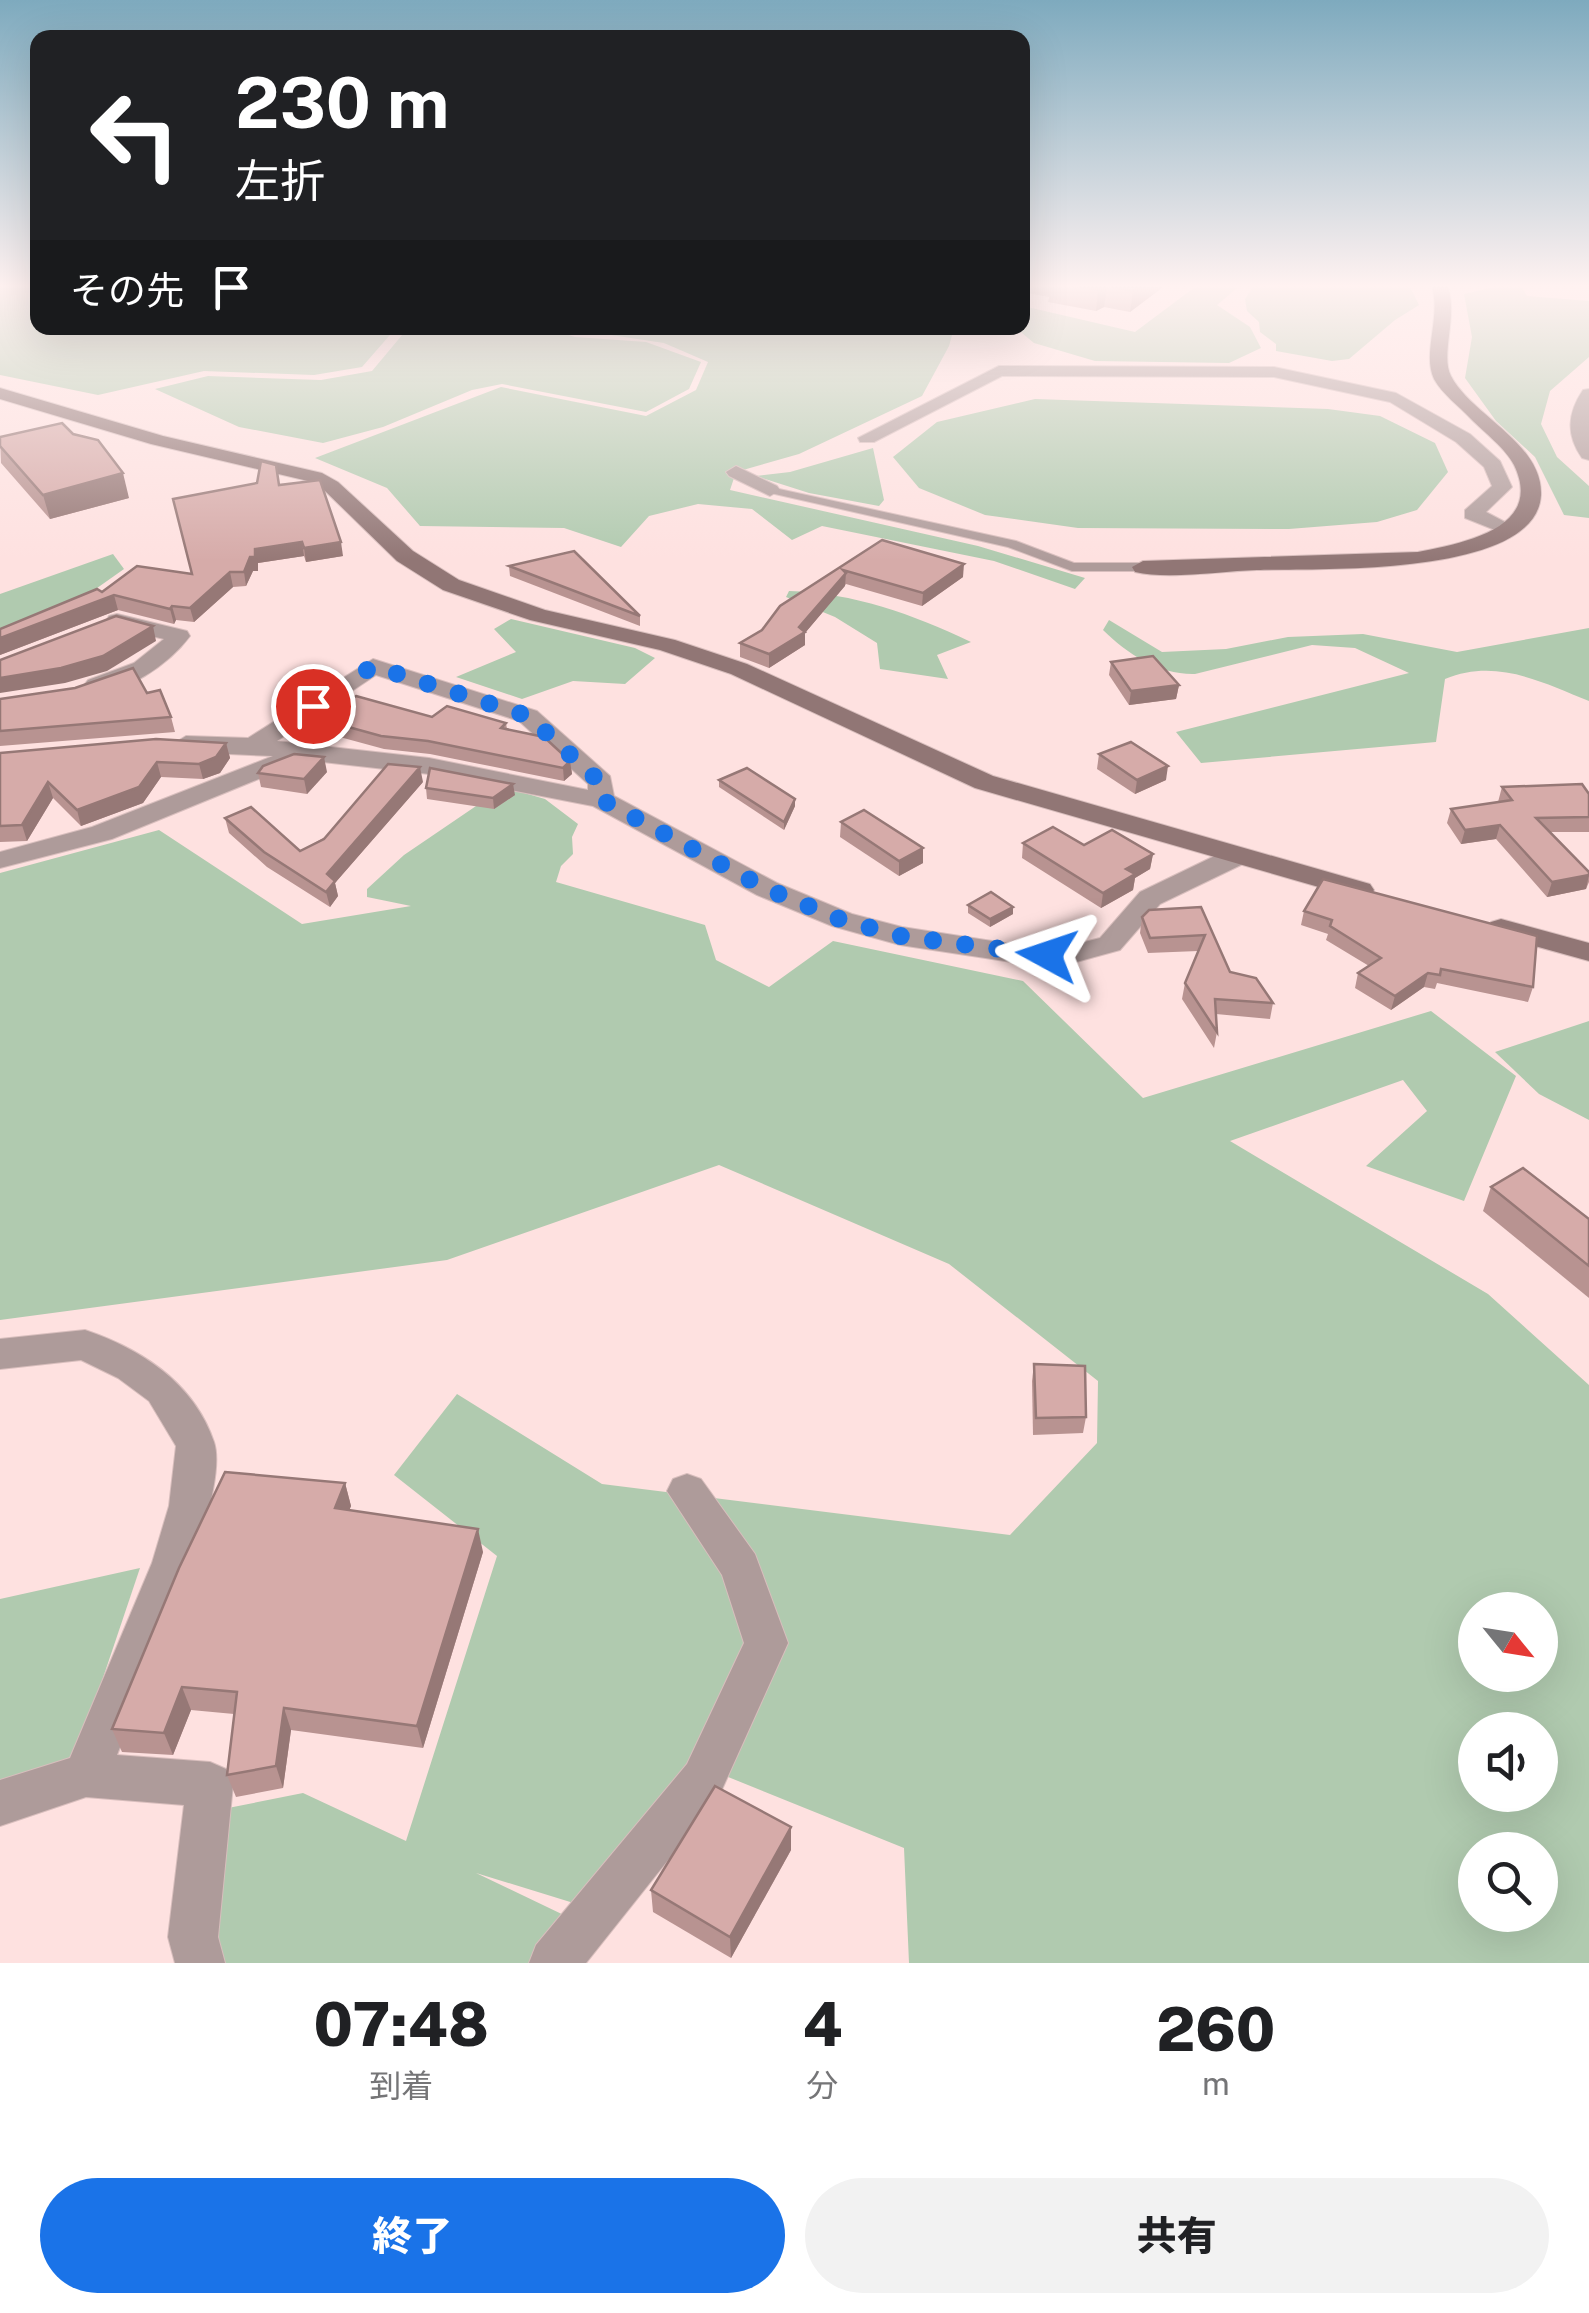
<!DOCTYPE html>
<html lang="ja">
<head>
<meta charset="utf-8">
<style>
  :root { --surface:#fff; --page:#f2f2f2; --text:#202124; --muted:#757577; --accent:#1a73e8 }
  body { margin:0; font-family:"Public Sans","Noto Sans JP",sans-serif; background:var(--page); color:var(--text); height:100vh; display:flex; flex-direction:column; font-size:38px; white-space:nowrap }
  * { box-sizing:border-box; margin:0 }
  p { font-size:32px; color:var(--muted) }
  .icon { flex:none; width:55px; height:55px; fill:none; stroke:currentColor; stroke-width:2; stroke-linecap:round; stroke-linejoin:round }
  .map { position:relative; height:1963px; overflow:hidden }
  .sheet { display:flex; flex-direction:column; background:var(--surface); flex:1 }
  .sheet>* { flex:none }
  .banner { position:absolute; left:30px; top:30px; width:1000px; height:305px; border-radius:20px; box-shadow:0 10px 40px #0002; background:#202124; color:#fff; overflow:hidden }
  .needle { width:65px; rotate:120deg }
  .buttons { position:absolute; left:1458px; top:1592px; display:grid; gap:20px }
  .buttons a { display:grid; place-items:center; width:100px; height:100px; border-radius:50%; background:var(--surface); box-shadow:0 10px 40px #0002; font-size:50px }
  .pin { position:absolute; display:grid; place-items:center; width:85px; height:85px; color:#fff; margin:-42px; border:5px solid #fff; border-radius:50%; box-shadow:0 2px 10px #0007 }
  .me { position:absolute; width:110px; margin:-55px; rotate:275deg; stroke-linejoin:round; filter:drop-shadow(0 0 8px #0008) }
  .turn { display:flex; align-items:center; gap:35px; height:210px; padding:0 40px; font-size:45px }
  .turn .icon { width:130px; height:130px; stroke-width:2.5 }
  .turn b { display:block; font-size:70px; line-height:85px }
  .then { display:flex; align-items:center; height:95px; padding:0 40px; background:#0003; gap:20px; font-size:38px }
  .eta { display:flex; justify-content:space-evenly; align-items:center; height:170px; text-align:center }
  .eta b { font-size:60px; font-weight:800; line-height:70px }
  .action { display:flex; gap:20px; margin-top:auto; padding:20px 40px }
  .action a { flex:1; height:115px; border-radius:60px; background:var(--accent); color:#fff; font-size:40px; font-weight:800; line-height:115px; text-align:center }
  .action a+a { background:var(--page); color:var(--text) }
  .map>svg:first-child { display:block }
  .green { fill:#b0caaf; fill-rule:evenodd }
  .lines { fill:none; stroke-linecap:round; stroke-linejoin:round }
  .lane-casing { stroke:#d8bebd; stroke-width:2 }
  .street-casing { stroke:#d8bebd; stroke-width:2 }
  .secondary-casing { stroke:#d8bebd; stroke-width:2 }
  .lane { fill:#ae9b9a; fill-rule:evenodd }
  .street { fill:#ae9b9a; fill-rule:evenodd }
  .secondary { fill:#917675; fill-rule:evenodd }
  .wall { fill:#b89391 }
  .shaded-wall { fill:#967876 }
  .building { fill:#d6aba9; stroke:#967876; stroke-width:2.5 }
  .route { stroke:#1a73e8; stroke-width:18; stroke-dasharray:0 32.4 }
</style>
</head>
<body>
<div class="map">
<svg width="1589" height="1963" viewBox="0 0 1589 1963">
  <rect width="100%" height="100%" fill="#fee1e0"/>
  <g class="green">
    <polygon points="0,287 37,287 38,328 396,328 362,367 314,375 204,371 98,395 0,375"/>
    <polygon points="1195,287 1238,287 1217,305 1250,327 1261,348 1229,363 1095,361 1034,343 1016,328 1022,328 1023,306 1135,332"/>
    <polygon points="1253,287 1410,287 1419,305 1395,320 1349,359 1332,361 1276,351 1276,344 1260,332 1259,322 1247,311 1245,299"/>
    <polygon points="1493,287 1522,287 1527,296 1589,301 1589,357 1550,391 1541,424 1557,457 1589,486 1589,518 1564,515 1535,457 1496,421 1465,378 1472,337 1464,294"/>
    <polygon points="408,328 502,328 527,334 546,328 575,337 646,342 701,362 689,389 646,412 502,384 472,390 383,427 323,443 239,427 155,389 208,376 321,380 372,371"/>
    <polygon points="565,328 954,328 949,346 922,396 799,454 736,472 730,490 978,546 1085,578 1075,589 994,561 822,526 792,540 752,509 698,504 649,516 621,547 564,528 420,526 387,488 315,458 501,387 646,416 696,390 708,362 664,343"/>
    <polygon points="1035,399 1328,409 1380,416 1435,443 1448,472 1417,510 1377,522 1289,529 1078,528 985,515 919,488 893,457 937,422"/>
    <polygon points="873,448 884,500 879,506 809,493 756,476 790,472"/>
    <polygon points="113,554 124,569 73,605 0,633 0,594"/>
    <path d="M789,591C854,593 912,614 971,642L937,655L948,679L880,669L877,643L835,617L786,597Z"/>
    <polygon points="511,619 635,648 655,658 625,684 573,681 522,699 456,677 516,652 494,629"/>
    <path d="M1109,620L1162,652L1226,649L1288,637L1363,634L1457,652L1589,628V701C1542,682 1496,658 1445,679L1436,742L1201,763L1176,732L1409,673L1355,648L1312,645L1195,674C1160,675 1127,654 1103,630Z"/>
    <path d="M504,787L545,799L578,824L572,837L573,854L561,866L556,882L705,925L716,960L769,987L833,941L1023,981L1143,1098L1431,1011L1516,1076L1464,1201L1366,1166L1427,1111L1403,1080L1230,1141L1488,1294L1589,1385V1963H909L904,1848L691,1762L580,1905L476,1873L570,1918L536,1963H220L212,1935L223,1809L303,1793L406,1841L497,1556L394,1475L457,1394L602,1484L1010,1535L1097,1443L1098,1381L949,1264L719,1165L447,1260L0,1320V873L159,830L302,924L411,906L367,897V889L404,855ZM1475,1610H1540V1675H1475ZM1475,1730H1540V1795H1475ZM1475,1850H1540V1915H1475Z"/>
    <polygon points="1589,1021 1589,1120 1539,1094 1495,1052"/>
    <polygon points="140,1568 77,1755 0,1782 0,1599"/>
  </g>
  <g class="lines">
    <g class="lane-casing">
      <polygon id="lane" points="770,487 1016,541 1074,563 1143,563 1149,567 1143,571 1072,571 1008,547 766,492 766,488"/>
    </g>
    <g class="street-casing">
      <g id="street">
        <polygon points="999,366 1274,367 1396,393 1470,434 1500,461 1512,487 1486,512 1520,530 1510,536 1465,518 1465,510 1492,486 1484,467 1456,442 1390,402 1274,377 1002,376 874,442 860,442 858,438"/>
        <path d="M1589,389V460L1582,458C1566,435 1567,414 1583,390Z"/>
        <polygon points="736,466 777,486 780,490 770,496 729,476 726,472"/>
        <path d="M117,614L187,631L190,636C171,662 122,699 88,690L84,685L88,680L134,663L164,639L109,626L106,621L109,616Z"/>
        <path d="M373,659L537,711L610,776L614,796L777,883L852,914L902,927L1024,946H1069L1100,938L1140,892L1225,851L1235,849L1249,857L1245,863L1160,904L1120,950L1069,964H1024L900,945L832,926L757,895L593,806L429,774L305,760L112,839L0,868V852L92,827L273,756L186,752L173,744L186,736L248,738ZM376,675L519,721L588,784V790L429,758L277,741Z"/>
        <path d="M85,1330C141,1349 194,1383 214,1442C232,1495 141,1696 117,1755L210,1762L226,1769L233,1785L218,1937L225,1963H175L168,1937L184,1805L86,1797L0,1826V1780L70,1758L152,1563L169,1506L176,1446L149,1401L118,1378L81,1360L0,1369V1339Z"/>
        <polygon points="687,1474 701,1479 755,1554 788,1643 719,1796 586,1963 529,1963 536,1945 687,1764 744,1643 722,1575 667,1491 673,1479"/>
      </g>
    </g>
    <g class="secondary-casing">
      <g id="secondary">
        <path d="M1432,287H1448C1458,317 1440,355 1451,376C1472,416 1543,443 1541,495C1537,578 1314,568 1257,570C1222,571 1168,580 1135,572L1132,567L1143,561L1418,552C1462,543 1545,529 1514,465C1506,449 1484,432 1471,419C1460,407 1442,394 1434,379C1422,354 1441,317 1432,287Z"/>
        <polygon points="0,388 163,436 322,473 338,482 413,551 459,580 545,610 675,640 747,664 993,776 1370,884 1374,890 1370,896 1350,896 975,788 731,674 660,650 530,620 443,590 397,561 324,490 308,481 151,444 0,399"/>
        <polygon points="1501,919 1589,943 1589,961 1491,934 1487,928 1491,922"/>
      </g>
    </g>
    <use href="#lane" class="lane"/>
    <use href="#street" class="street"/>
    <use href="#secondary" class="secondary"/>
  </g>
  <g class="wall">
    <polygon points="1022,287 1163,287 1130,312 1104,307 1096,311 1048,302 1049,297 1022,292"/>
    <polygon points="0,437 129,498 50,519 1,463"/>
    <polygon points="280,485 343,556 306,562 304,556 258,563 258,571 253,571 246,586 233,587 194,622 176,620 174,624 118,610 0,655 0,629 102,592 191,574"/>
    <polygon points="882,540 963,577 922,606 846,584 805,633 805,645 769,668 740,657 740,643 762,630"/>
    <polygon points="509,566 640,616 640,626 510,576"/>
    <polygon points="1111,662 1179,685 1176,699 1129,705 1109,675"/>
    <polygon points="147,693 171,717 175,732 0,746 0,699"/>
    <polygon points="432,717 506,723 507,729 570,761 572,774 564,781 430,754 384,749 325,733 323,720"/>
    <polygon points="226,743 230,758 220,773 203,779 161,777 143,803 81,826 53,798 27,841 0,842 0,753"/>
    <polygon points="1099,754 1166,780 1135,794 1097,769"/>
    <polygon points="327,772 307,794 261,787 258,773"/>
    <polygon points="719,780 795,806 784,830 719,787"/>
    <polygon points="423,782 335,883 338,896 330,907 267,867 229,833 225,818 300,851"/>
    <polygon points="1502,787 1589,794 1589,832 1550,832 1589,872 1589,882 1586,889 1547,897 1496,839 1461,844 1447,823 1451,809 1498,802"/>
    <polygon points="426,788 515,795 494,809 427,799"/>
    <polygon points="841,822 923,863 899,876 840,837"/>
    <polygon points="1023,843 1084,845 1153,854 1150,869 1135,878 1133,890 1101,908 1022,858"/>
    <polygon points="968,905 1013,914 990,927 968,913"/>
    <polygon points="1201,907 1230,972 1273,1003 1270,1019 1216,1014 1217,1032 1214,1048 1182,999 1185,983 1198,951 1148,953 1140,933 1142,917"/>
    <polygon points="1304,911 1533,987 1528,1002 1437,983 1435,989 1424,987 1391,1010 1355,988 1358,973 1369,966 1326,940 1328,934 1301,925"/>
    <polygon points="1491,1187 1589,1219 1589,1298 1483,1211"/>
    <polygon points="1034,1364 1086,1417 1083,1433 1033,1435 1032,1381"/>
    <polygon points="345,1483 351,1506 349,1510 483,1552 423,1748 291,1730 283,1788 236,1797 227,1775 234,1714 191,1710 173,1755 122,1752 112,1729"/>
    <polygon points="791,1850 731,1958 653,1912 651,1890"/>
  </g>
  <g class="shaded-wall">
    <polygon points="1105,287 1107,287 1104,307 1096,311 1098,290"/>
    <polygon points="1138,287 1163,287 1130,312 1133,291"/>
    <polygon points="123,473 129,498 50,519 43,495"/>
    <polygon points="302,542 304,556 258,563 258,571 253,571 246,586 244,572 250,557 255,549"/>
    <polygon points="341,542 343,556 306,562 304,548"/>
    <polygon points="964,564 963,577 922,606 923,593"/>
    <polygon points="230,572 233,587 194,622 190,608"/>
    <polygon points="846,573 845,586 805,633 805,645 769,668 769,654 799,627"/>
    <polygon points="114,595 118,610 0,655 0,638"/>
    <polygon points="172,606 176,620 174,624 170,609"/>
    <polygon points="153,626 156,641 107,671 65,683 0,693 0,678"/>
    <polygon points="1179,685 1176,699 1129,705 1131,691"/>
    <polygon points="226,743 230,758 220,773 203,779 199,764"/>
    <polygon points="324,757 327,772 307,794 304,779"/>
    <polygon points="570,761 572,774 564,781 563,768"/>
    <polygon points="157,762 161,777 143,803 81,826 77,810"/>
    <polygon points="1168,766 1166,780 1135,794 1137,780"/>
    <polygon points="420,767 423,782 335,883 338,896 330,907 326,892 327,874"/>
    <polygon points="48,782 53,798 27,841 22,825"/>
    <polygon points="513,784 515,795 494,809 493,798"/>
    <polygon points="795,799 795,806 784,830 784,822"/>
    <polygon points="1500,825 1496,839 1461,844 1465,830"/>
    <polygon points="923,848 923,863 899,876 899,861"/>
    <polygon points="1153,854 1150,869 1135,878 1133,890 1101,908 1103,893 1126,869"/>
    <polygon points="1589,875 1586,889 1547,897 1552,882"/>
    <polygon points="1013,907 1013,914 990,927 990,919"/>
    <polygon points="1428,973 1424,987 1391,1010 1395,996"/>
    <polygon points="345,1483 351,1506 341,1531 335,1508"/>
    <polygon points="478,1529 483,1552 423,1748 417,1726"/>
    <polygon points="182,1687 191,1710 173,1755 164,1733"/>
    <polygon points="284,1708 291,1730 283,1788 276,1766"/>
    <polygon points="791,1827 791,1850 731,1958 730,1937"/>
  </g>
  <g class="building">
    <polygon points="1080,287 1105,287 1098,290"/>
    <polygon points="1112,287 1138,287 1133,291"/>
    <polygon points="62,423 73,434 98,440 123,473 43,495 0,446 0,437"/>
    <polygon points="261,461 276,465 279,485 320,480 341,542 304,548 302,542 255,549 255,557 250,557 244,572 230,572 190,608 172,606 170,609 114,595 0,638 0,629 97,589 102,592 137,566 192,574 173,499 257,483"/>
    <polygon points="882,540 964,564 923,593 843,570 846,573 799,627 805,632 769,654 740,643 762,630 780,606"/>
    <polygon points="574,551 640,616 509,566"/>
    <polygon points="116,616 153,626 103,656 61,668 0,678 0,660"/>
    <polygon points="1153,656 1179,685 1131,691 1111,662"/>
    <polygon points="133,668 147,693 160,690 171,717 0,731 0,699 75,688"/>
    <polygon points="356,696 432,717 447,706 506,723 501,728 544,737 570,761 563,768 428,741 381,736 323,720"/>
    <polygon points="156,739 226,743 216,757 199,764 157,762 139,787 77,810 48,782 22,825 0,826 0,753"/>
    <polygon points="1131,742 1168,766 1137,780 1099,754"/>
    <polygon points="294,754 324,757 304,779 258,773 263,766"/>
    <polygon points="388,764 420,767 327,874 335,881 326,892 264,852 225,818 251,807 300,851 324,839"/>
    <polygon points="430,768 513,784 493,798 426,788"/>
    <polygon points="747,768 795,799 784,822 719,780"/>
    <polygon points="1582,784 1589,794 1589,817 1536,818 1589,872 1589,875 1552,882 1500,825 1465,830 1451,809 1512,800 1502,787"/>
    <polygon points="864,810 923,848 899,861 841,822"/>
    <polygon points="1053,827 1084,845 1112,830 1153,854 1126,869 1135,874 1103,893 1023,843"/>
    <polygon points="1323,879 1537,936 1533,987 1441,969 1440,975 1428,973 1395,996 1358,973 1381,958 1330,926 1332,920 1304,911"/>
    <polygon points="991,892 1013,907 990,919 968,905"/>
    <polygon points="1201,907 1230,972 1256,978 1273,1003 1215,999 1217,1032 1185,983 1205,935 1150,938 1142,917 1149,910"/>
    <polygon points="1523,1168 1589,1219 1589,1266 1491,1187"/>
    <polygon points="1034,1364 1085,1366 1086,1417 1036,1418"/>
    <polygon points="225,1472 345,1483 335,1508 478,1529 417,1726 284,1708 276,1766 227,1775 237,1692 182,1687 164,1733 112,1729 179,1568"/>
    <polygon points="715,1786 791,1827 730,1937 651,1890"/>
  </g>
  <linearGradient id="sky" x2="0" y2="1"><stop stop-color="#7eaabe"/><stop offset="0.51" stop-color="#fff2f1"/><stop offset="1" stop-color="#fff2f1" stop-opacity="0"/></linearGradient>
  <rect width="1589" height="561" fill="url(#sky)"/>
  <g class="lines">
    <polyline class="route" points="313,706 373,666 528,716 600,782 602,800 767,889 842,920 900,936 1047,955"/>
  </g>
</svg>
<div class="buttons">
<a><svg class="needle" viewBox="-14 -14 28 28"><path d="M0-13l5 13h-10z" fill="#e53935"/><path d="M0 13l5-13h-10z" fill="#757577"/></svg></a>
<a><svg class="icon" aria-label="sound" viewBox="0 0 24 24"><path d="M4 9h4l5-4v14l-5-4H4zM17 9q2 3 0 6"/></svg></a>
<a><svg class="icon" aria-label="search" viewBox="0 0 24 24"><circle cx="10" cy="10" r="6"/><path d="M15 15l6 6"/></svg></a>
</div>
<div class="pin" style="left:313px;top:706px;background:#d93025"><svg class="icon" aria-label="arrive" viewBox="0 0 24 24"><path d="M6 21V4h12l-3 4 3 4H6"/></svg></div>
<svg class="me" style="left:1047px;top:955px" viewBox="-20 -20 40 40"><path d="M0-17L14 15 0 8-14 15z" fill="#1a73e8" stroke="#fff" stroke-width="4"/></svg>
<div class="banner">
<div class="turn"><svg class="icon" aria-label="left" viewBox="0 0 24 24"><path d="M17 20v-9H6M10 6l-5 5 5 5"/></svg><div><b>230 m</b>左折</div></div>
<div class="then">その先<svg class="icon" aria-label="arrive" viewBox="0 0 24 24"><path d="M6 21V4h12l-3 4 3 4H6"/></svg></div>
</div>
</div>
<section class="sheet">
<div class="eta">
<div><b>07:48</b><p>到着</p></div>
<div><b>4</b><p>分</p></div>
<div><b>260</b><p>m</p></div>
</div>
<div class="action"><a>終了</a><a>共有</a></div>
</section>
</body>
</html>
